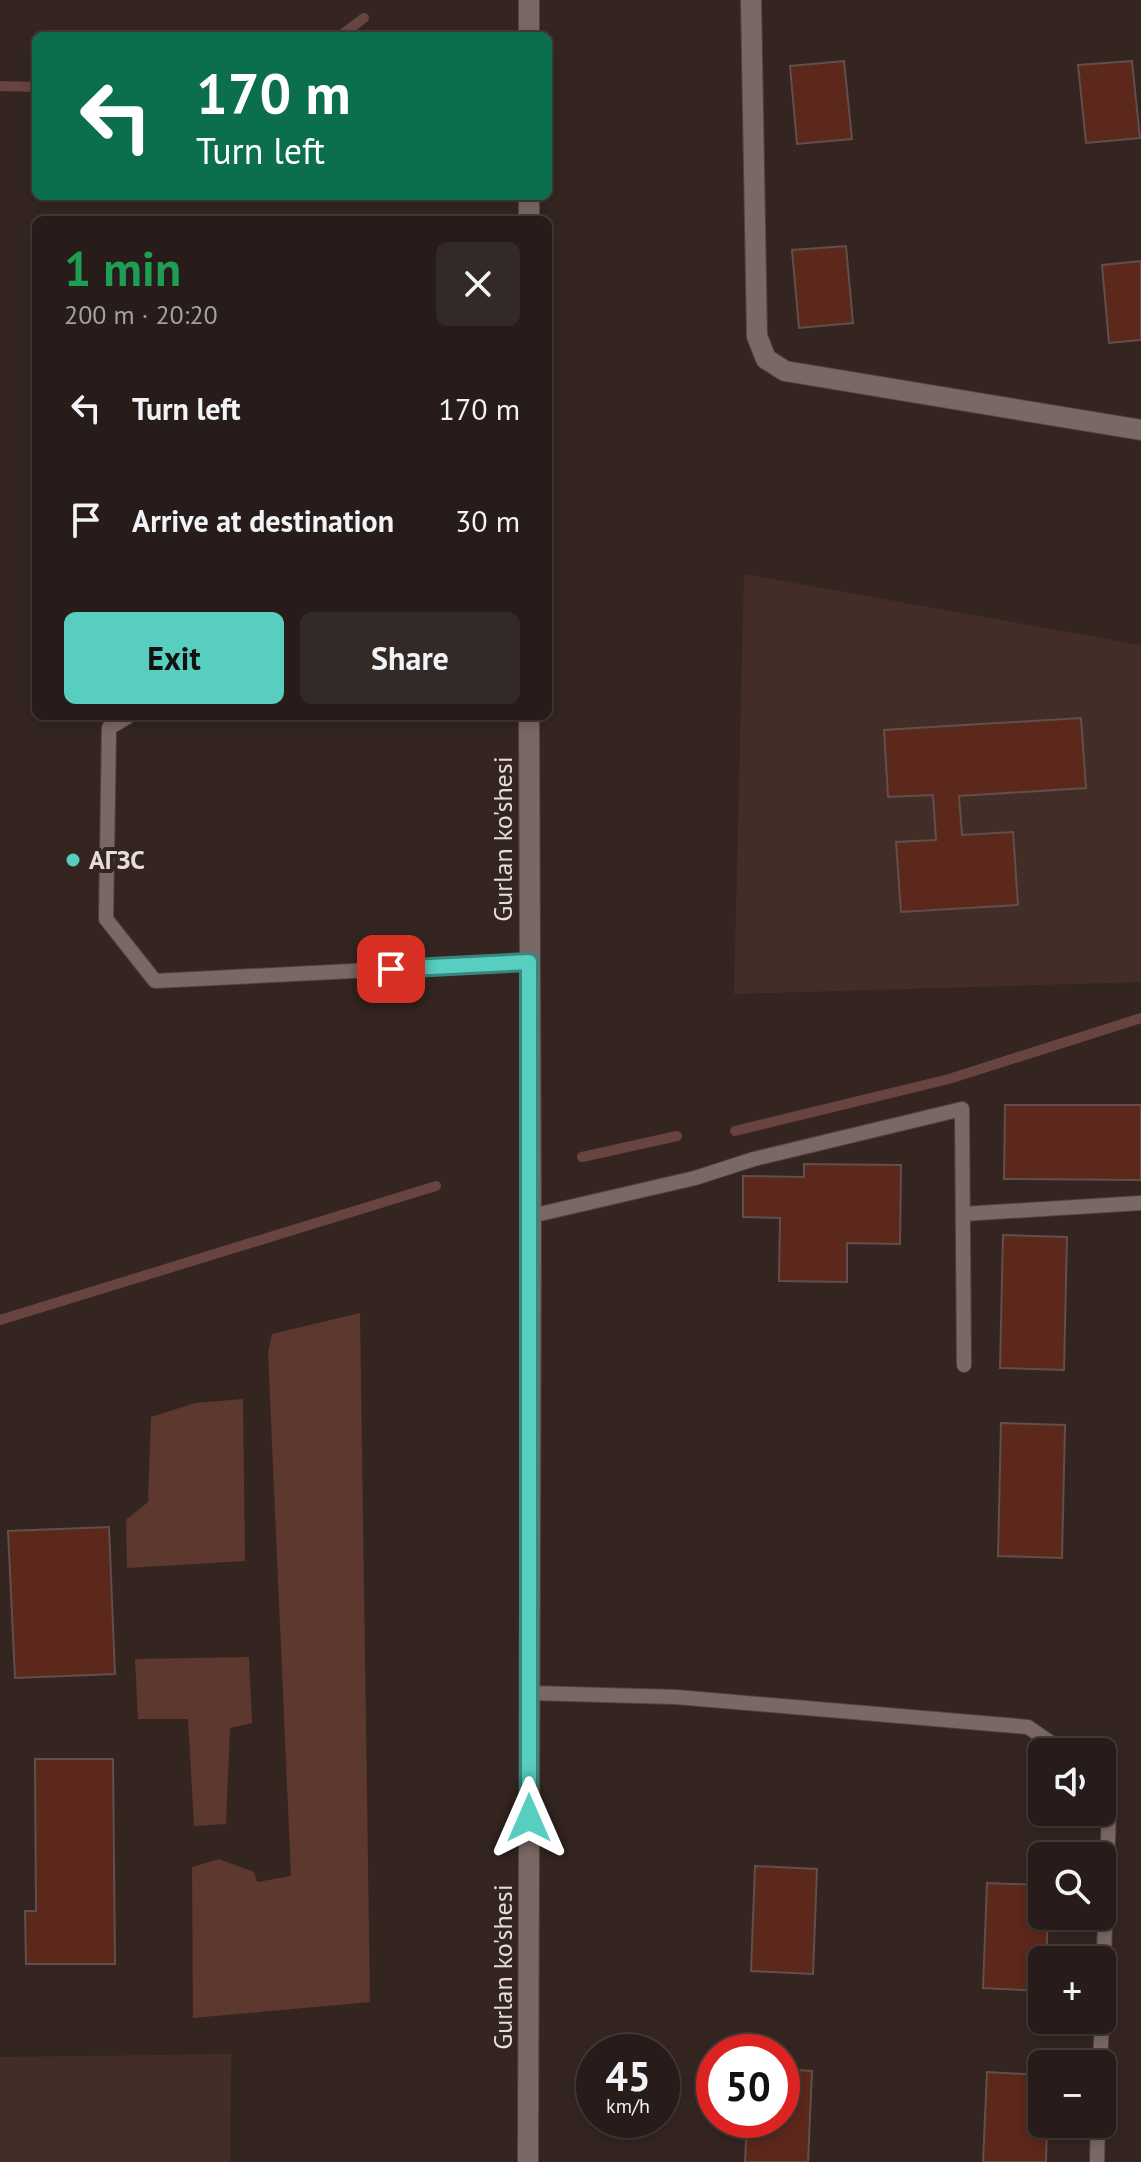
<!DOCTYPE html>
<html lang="en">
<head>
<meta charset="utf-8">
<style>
  :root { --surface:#271c19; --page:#332926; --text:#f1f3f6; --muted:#a4a1a2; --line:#433a38; --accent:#58cec0 }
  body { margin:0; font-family:"PT Sans",sans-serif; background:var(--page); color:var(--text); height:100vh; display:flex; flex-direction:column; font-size:30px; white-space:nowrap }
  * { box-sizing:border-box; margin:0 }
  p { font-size:26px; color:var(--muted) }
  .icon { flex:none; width:44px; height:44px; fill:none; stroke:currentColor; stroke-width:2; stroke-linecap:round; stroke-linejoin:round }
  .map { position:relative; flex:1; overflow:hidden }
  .panel { position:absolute; left:32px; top:216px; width:520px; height:504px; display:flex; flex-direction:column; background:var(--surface); border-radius:12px; box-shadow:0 4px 12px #0003,0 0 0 2px var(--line) }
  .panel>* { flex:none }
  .guide { position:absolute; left:32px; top:32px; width:520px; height:168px; border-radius:12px; box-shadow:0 4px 12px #0003,0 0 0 2px var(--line); background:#0b6e4f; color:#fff; overflow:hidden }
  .buttons { position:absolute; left:1028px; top:1738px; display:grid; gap:16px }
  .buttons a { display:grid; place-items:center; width:88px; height:88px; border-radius:12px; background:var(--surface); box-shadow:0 4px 12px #0003,0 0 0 2px var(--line); font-size:40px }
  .speed { position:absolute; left:576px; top:2034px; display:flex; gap:16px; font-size:40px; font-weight:700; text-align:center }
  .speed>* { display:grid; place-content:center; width:104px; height:104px; border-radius:50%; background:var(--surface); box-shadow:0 4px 12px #0003,0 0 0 2px var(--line); line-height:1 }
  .speed small { font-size:20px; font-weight:400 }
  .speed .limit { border:12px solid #d22; background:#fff; color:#111 }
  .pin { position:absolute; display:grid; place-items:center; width:68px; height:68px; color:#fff; margin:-34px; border-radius:16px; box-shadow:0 4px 12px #0006 }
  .me { position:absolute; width:88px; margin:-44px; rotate:0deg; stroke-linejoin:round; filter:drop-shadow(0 0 6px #0008) }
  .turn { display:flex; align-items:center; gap:28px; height:168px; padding:0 32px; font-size:36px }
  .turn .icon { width:104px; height:104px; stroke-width:2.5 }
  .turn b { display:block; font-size:56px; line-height:68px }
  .round { display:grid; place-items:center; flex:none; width:84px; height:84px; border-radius:12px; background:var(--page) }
  .overview { display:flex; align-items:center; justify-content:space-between; height:136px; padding:0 32px }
  h1 { font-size:48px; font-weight:600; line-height:60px; color:#1e9e55 }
  .button { display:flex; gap:16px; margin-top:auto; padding:16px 32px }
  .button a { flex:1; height:92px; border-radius:12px; background:var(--accent); color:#111; font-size:32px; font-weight:600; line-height:92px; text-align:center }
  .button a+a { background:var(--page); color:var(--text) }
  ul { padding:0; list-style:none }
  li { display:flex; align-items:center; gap:24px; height:112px; padding:0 32px }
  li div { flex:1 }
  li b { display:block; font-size:30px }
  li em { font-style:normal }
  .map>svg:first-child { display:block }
  .built { fill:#432d27 }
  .green { fill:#5c382e }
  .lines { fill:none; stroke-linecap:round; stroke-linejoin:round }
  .stream { stroke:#684441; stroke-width:10 }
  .building { fill:#5b281b; stroke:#604f4a; stroke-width:2 }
  .lane-casing { stroke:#504441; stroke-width:16 }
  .street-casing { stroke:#504441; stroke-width:22 }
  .secondary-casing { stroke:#504441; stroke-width:22 }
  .lane { stroke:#7a6864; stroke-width:14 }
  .street { stroke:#7a6864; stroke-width:20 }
  .secondary { stroke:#7a6864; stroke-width:20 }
  .route-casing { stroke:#39867d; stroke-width:20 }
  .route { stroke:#58cec0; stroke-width:14 }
  .poi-dot { fill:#58cec0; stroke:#342521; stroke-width:3 }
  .labels { text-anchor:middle; stroke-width:8; stroke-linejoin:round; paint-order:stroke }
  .street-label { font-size:26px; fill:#e6dcd9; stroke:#342521 }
  .poi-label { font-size:26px; font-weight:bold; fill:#e6dcd9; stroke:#342521; text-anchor:start }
</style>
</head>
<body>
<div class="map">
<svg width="1141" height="2162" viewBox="0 0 1141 2162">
  <rect width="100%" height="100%" fill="#342521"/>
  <g class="built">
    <polygon points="744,574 1141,645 1141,982 734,994"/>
    <polygon points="231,2054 230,2162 0,2162 0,2057"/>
  </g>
  <g class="green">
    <polygon points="360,1313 370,2002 193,2018 192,1867 219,1859 254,1872 257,1882 291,1876 268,1352 272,1334"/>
    <polygon points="243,1399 245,1561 127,1568 126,1520 148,1502 151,1417 195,1403"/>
    <polygon points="249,1657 252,1723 230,1728 226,1824 194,1826 188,1719 138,1719 135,1659"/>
  </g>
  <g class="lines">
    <g class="stream">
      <polyline points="340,36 364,18"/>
      <polyline points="0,86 36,87"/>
      <polyline points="735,1131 949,1079 1141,1018"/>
      <polyline points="582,1157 677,1136"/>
      <polyline points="0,1320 436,1186"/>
    </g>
  </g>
  <g class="building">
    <polygon points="844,61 852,139 797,144 790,66"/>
    <polygon points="1132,61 1140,138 1086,143 1078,65"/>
    <polygon points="846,246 853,323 799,328 792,250"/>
    <polygon points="1141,261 1141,340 1109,343 1102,265"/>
    <polygon points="1081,718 1086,788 959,796 962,835 1013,832 1018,905 901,912 896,842 936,840 933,795 888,797 884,730"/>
    <polygon points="1005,1105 1141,1105 1141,1180 1004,1179"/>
    <polygon points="804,1164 901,1165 900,1244 847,1243 847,1282 779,1281 780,1218 743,1217 743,1176 804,1177"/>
    <polygon points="1003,1235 1067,1237 1064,1370 1000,1368"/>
    <polygon points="1001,1423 1065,1425 1062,1558 998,1556"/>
    <polygon points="109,1527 115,1674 15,1678 8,1531"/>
    <polygon points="35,1759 113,1759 115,1964 26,1964 25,1911 36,1911"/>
    <polygon points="755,1866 817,1869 813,1974 751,1971"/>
    <polygon points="987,1883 1042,1885 1042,1916 1048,1916 1046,1960 1042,1960 1042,1991 983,1988"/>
    <polygon points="782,2069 812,2071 808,2162 745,2162 747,2120 782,2120"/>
    <polygon points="987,2072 1042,2075 1042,2124 1047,2124 1046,2162 983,2162"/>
  </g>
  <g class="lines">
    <g class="lane-casing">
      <g id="lane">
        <polyline points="129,716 109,728 106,919 155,981 529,962"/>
        <polyline points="963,1214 1141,1203"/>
        <polyline points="531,1216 695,1178 754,1159 962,1109 964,1365"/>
        <polyline points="530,1693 676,1697 1028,1727 1064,1752"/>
        <polyline points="1102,1778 1110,1783 1102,2010"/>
        <polyline points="1100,2064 1102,2020"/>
        <polyline points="1097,2162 1098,2124"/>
      </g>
    </g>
    <g class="street-casing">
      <polyline id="street" points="751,0 757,336 766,359 785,371 1141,430"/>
    </g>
    <g class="secondary-casing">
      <g id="secondary">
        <polyline points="529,36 529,0"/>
        <polyline points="529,220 529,196"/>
        <polyline points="528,2162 531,1226 529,716"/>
      </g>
    </g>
    <use href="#lane" class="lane"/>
    <use href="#street" class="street"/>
    <use href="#secondary" class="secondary"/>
  </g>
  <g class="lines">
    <g class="route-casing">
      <polyline id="route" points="391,969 529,962 529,1818"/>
    </g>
    <use href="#route" class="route"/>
  </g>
  <circle class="poi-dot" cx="73" cy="860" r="8"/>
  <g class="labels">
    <g class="street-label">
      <text transform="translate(503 839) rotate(-90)" y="9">Gurlan ko'shesi</text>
      <text transform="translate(503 1967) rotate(-90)" y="9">Gurlan ko'shesi</text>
    </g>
    <g class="poi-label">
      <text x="89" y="869">АГЗС</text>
    </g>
  </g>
</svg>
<div class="buttons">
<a><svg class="icon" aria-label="sound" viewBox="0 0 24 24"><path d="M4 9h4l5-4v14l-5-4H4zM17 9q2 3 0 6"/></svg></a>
<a><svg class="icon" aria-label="search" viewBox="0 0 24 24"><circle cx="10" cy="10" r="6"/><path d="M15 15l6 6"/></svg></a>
<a>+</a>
<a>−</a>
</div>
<div class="speed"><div>45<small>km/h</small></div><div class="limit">50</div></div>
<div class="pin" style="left:391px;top:969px;background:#d93025"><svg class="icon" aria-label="arrive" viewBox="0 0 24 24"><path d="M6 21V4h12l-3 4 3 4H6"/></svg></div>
<svg class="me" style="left:529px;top:1818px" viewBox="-20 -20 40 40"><path d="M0-17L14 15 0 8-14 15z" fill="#58cec0" stroke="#fff" stroke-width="4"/></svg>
<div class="guide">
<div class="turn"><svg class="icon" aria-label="left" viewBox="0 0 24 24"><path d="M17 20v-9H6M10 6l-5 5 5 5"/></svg><div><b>170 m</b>Turn left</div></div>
</div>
<section class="panel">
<div class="overview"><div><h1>1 min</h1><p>200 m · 20:20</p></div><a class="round"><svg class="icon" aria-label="close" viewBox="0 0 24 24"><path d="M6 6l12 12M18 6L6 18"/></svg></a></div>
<ul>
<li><svg class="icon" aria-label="left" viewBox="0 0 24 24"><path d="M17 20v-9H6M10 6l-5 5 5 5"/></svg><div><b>Turn left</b></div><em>170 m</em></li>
<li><svg class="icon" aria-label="arrive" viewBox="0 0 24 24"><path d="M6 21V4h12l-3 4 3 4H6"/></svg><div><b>Arrive at destination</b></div><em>30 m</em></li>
</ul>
<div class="button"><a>Exit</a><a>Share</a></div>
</section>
</div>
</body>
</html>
